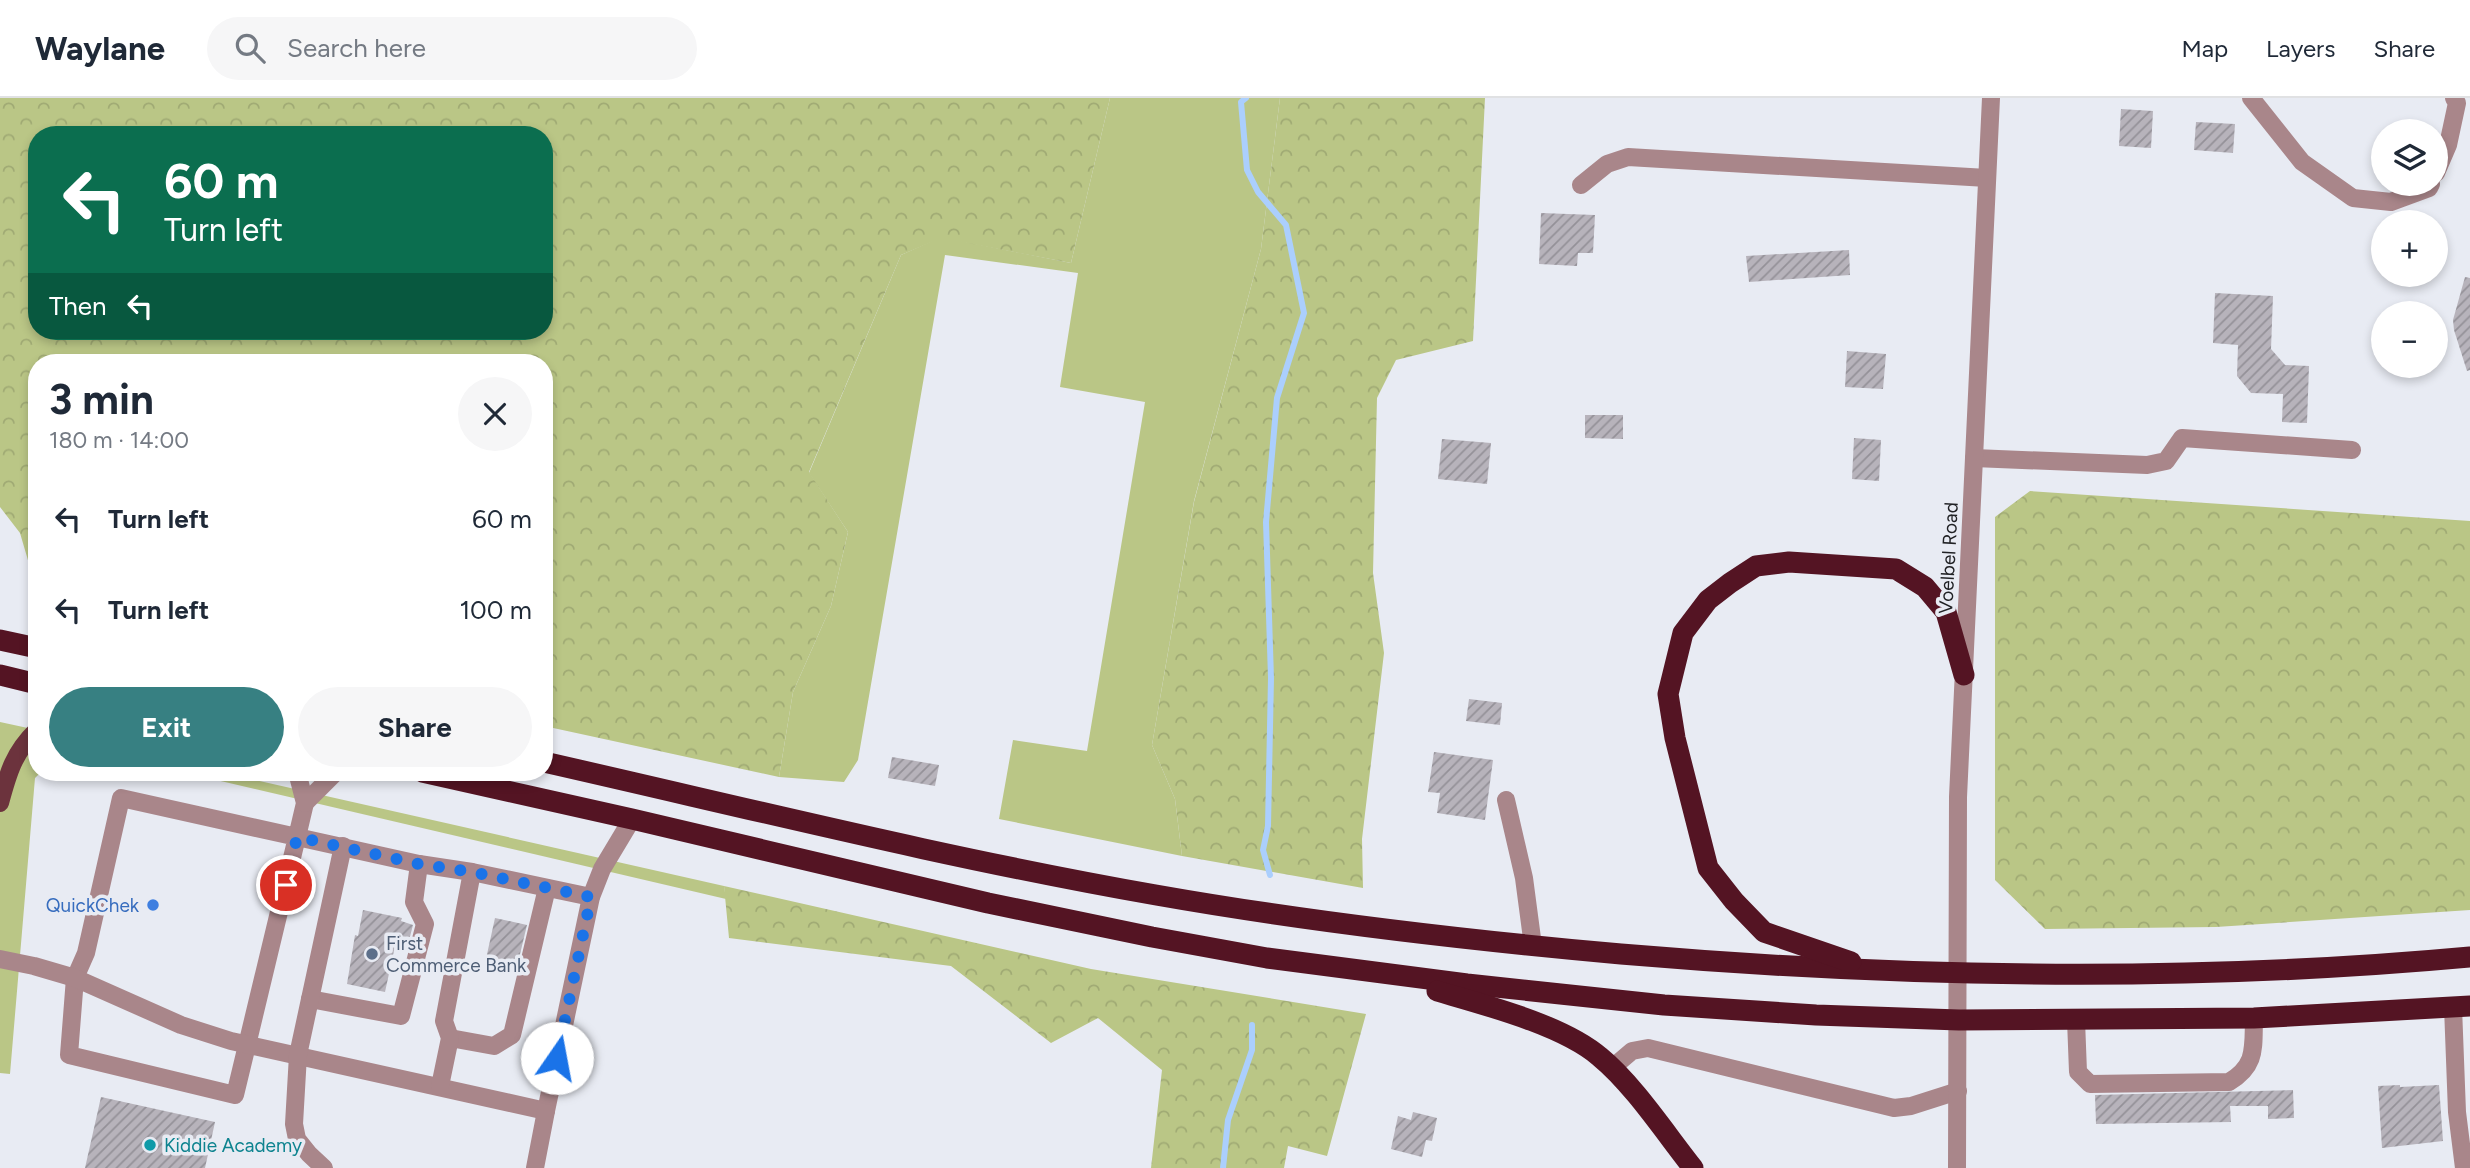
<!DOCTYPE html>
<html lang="en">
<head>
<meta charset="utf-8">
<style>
  :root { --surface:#fff; --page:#f6f6f7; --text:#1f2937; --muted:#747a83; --line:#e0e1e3; --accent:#378082 }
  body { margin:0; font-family:Figtree,sans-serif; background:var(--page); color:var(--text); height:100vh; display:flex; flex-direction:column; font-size:26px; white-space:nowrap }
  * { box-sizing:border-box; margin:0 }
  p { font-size:23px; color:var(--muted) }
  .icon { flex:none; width:38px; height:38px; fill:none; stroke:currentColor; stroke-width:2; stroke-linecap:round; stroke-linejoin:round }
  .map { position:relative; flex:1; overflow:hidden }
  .panel { position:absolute; left:28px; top:256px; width:525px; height:427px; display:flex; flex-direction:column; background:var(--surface); border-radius:28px; box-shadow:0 4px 10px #0003 }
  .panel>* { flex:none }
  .guide { position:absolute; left:28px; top:28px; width:525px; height:214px; border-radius:28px; box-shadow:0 4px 10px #0003; background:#0b6e4f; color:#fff; overflow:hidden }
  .controls { position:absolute; left:2371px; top:21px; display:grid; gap:14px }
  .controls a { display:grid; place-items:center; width:77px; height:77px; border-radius:50%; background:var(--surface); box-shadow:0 4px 10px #0003; font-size:35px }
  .pin { position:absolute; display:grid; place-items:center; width:60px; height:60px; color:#fff; margin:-30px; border:4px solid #fff; border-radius:50%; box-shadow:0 2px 7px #0007 }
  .me { position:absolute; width:77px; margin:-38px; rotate:12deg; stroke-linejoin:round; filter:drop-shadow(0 0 5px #0008) }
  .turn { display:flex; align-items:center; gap:24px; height:147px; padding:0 21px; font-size:32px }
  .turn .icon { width:91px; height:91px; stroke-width:2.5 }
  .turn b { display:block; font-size:49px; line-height:60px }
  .then { display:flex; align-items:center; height:66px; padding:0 21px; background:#0003; gap:14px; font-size:26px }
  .round { display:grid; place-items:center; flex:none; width:74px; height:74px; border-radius:37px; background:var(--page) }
  .head { display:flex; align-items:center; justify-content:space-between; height:119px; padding:0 21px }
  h1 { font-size:42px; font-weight:700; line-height:52px }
  .cta { display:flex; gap:14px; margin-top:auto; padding:14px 21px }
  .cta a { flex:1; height:80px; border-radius:42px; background:var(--accent); color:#fff; font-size:28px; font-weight:700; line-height:80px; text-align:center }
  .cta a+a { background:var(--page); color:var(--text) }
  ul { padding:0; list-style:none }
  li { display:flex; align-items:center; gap:21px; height:91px; padding:0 21px }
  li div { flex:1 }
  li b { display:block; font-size:26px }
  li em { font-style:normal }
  header { display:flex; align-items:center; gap:42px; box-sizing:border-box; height:98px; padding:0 35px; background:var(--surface); border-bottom:2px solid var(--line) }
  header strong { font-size:33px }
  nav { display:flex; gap:38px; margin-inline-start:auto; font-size:24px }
  .search { width:490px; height:63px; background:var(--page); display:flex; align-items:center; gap:18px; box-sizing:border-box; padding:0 24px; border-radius:38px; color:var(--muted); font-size:26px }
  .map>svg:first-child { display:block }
  .green { fill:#bac686 }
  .forest { fill:url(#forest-crowns); fill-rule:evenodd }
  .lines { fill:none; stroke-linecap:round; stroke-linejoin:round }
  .stream { stroke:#abcffd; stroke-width:6 }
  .building { fill:url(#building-hatch) }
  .minor { stroke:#a9868a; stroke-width:18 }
  .major { stroke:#6c333d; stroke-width:18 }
  .highway { stroke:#541423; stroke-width:21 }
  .route { stroke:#1a73e8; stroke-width:12; stroke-dasharray:0 21.6 }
  .shop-dot { fill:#3f7fe0; stroke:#e8ebf3; stroke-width:2.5 }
  .service-dot { fill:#5c6f8a; stroke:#e8ebf3; stroke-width:2.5 }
  .culture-dot { fill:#0f9aa8; stroke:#e8ebf3; stroke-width:2.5 }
  .labels { text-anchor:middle; stroke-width:7; stroke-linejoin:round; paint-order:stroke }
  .street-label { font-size:19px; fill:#212225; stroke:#e8ebf3 }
  .shop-label { font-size:19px; fill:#366cbe; stroke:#e8ebf3; text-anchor:end }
  .service-label { font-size:19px; fill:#4e5e75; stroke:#e8ebf3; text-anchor:start }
  .culture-label { font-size:19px; fill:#0d838f; stroke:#e8ebf3; text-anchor:start }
</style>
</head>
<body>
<header>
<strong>Waylane</strong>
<div class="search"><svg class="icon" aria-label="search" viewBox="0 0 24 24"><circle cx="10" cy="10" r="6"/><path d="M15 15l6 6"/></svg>Search here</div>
<nav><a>Map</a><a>Layers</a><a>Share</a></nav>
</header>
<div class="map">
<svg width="2470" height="1070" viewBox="0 0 2470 1070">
  <defs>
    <pattern id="forest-crowns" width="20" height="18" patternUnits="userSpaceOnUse" patternTransform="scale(1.75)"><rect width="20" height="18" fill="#bac686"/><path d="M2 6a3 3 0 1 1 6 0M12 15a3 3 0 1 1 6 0" fill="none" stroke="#a0aa74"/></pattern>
    <pattern id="building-hatch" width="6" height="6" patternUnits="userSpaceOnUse" patternTransform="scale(1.75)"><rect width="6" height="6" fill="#b7b3bb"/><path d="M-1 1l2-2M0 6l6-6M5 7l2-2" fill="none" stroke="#949198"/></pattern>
  </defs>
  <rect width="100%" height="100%" fill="#e8ebf3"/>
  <g class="green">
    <polygon points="1110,0 1280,0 1261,151 1194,403 1152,647 1175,701 1182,758 999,721 1013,642 1087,653 1145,304 1060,289 1078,175 945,157 858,662 844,684 779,679 793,594 831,508 848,434 809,375 901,157 941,139 1071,165"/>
    <polygon points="0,624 37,632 37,674 41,674 35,680 10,976 0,975"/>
    <polygon points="182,674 220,674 724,788 726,801"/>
  </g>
  <g class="forest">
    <path d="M0,0H1110L1071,165L941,140L901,157L809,374L848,434L831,508L793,594L779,679L544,628V264H37V493L20,435L0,409ZM37,37H544V233H37Z"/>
    <polygon points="1280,0 1485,0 1473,243 1396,262 1377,300 1373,475 1384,555 1362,741 1363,790 1182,758 1175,701 1152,647 1194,404 1261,151"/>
    <polygon points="2030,393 2470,423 2470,812 2216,829 2045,831 1995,782 1995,419"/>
    <polygon points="724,788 1091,871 1366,916 1327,1058 1288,1048 1284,1070 1151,1070 1162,972 1098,920 1051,945 951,868 729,840"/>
  </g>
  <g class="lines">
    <g class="stream">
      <polyline points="1246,0 1241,4 1247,72 1258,94 1286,127 1304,215 1277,300 1266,424 1271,580 1268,728 1263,752 1270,777"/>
      <polyline points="1223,1070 1228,1022 1252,952 1252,927"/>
    </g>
  </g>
  <g class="building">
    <polygon points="2121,11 2153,13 2151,50 2119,48"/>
    <polygon points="2196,24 2235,26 2233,55 2194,52"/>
    <polygon points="1541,115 1595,117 1593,155 1578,155 1577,168 1539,166"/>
    <polygon points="1849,152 1850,177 1749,184 1746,158"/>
    <polygon points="2465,179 2470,180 2470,272 2467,273 2454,232 2453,222"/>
    <polygon points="2215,195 2273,198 2271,251 2285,267 2309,268 2307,325 2282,324 2283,296 2251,295 2237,278 2238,247 2213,245"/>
    <polygon points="1847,253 1886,256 1883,291 1845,289"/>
    <polygon points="1585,317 1623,317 1623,341 1585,340"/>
    <polygon points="1854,340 1881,342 1879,383 1852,381"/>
    <polygon points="1442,341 1491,345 1487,386 1438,381"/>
    <polygon points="1469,601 1502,605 1500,627 1466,623"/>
    <polygon points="1434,654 1493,662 1485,722 1437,715 1440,695 1428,694"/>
    <polygon points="892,659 939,667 935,688 888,680"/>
    <polygon points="363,812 402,820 401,823 413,827 407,850 395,848 385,894 347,886 355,837 358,838"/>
    <polygon points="495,820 527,827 515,877 484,870"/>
    <polygon points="2400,987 2400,989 2439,987 2443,1043 2382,1050 2378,988"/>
    <polygon points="2293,992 2294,1020 2268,1021 2268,1008 2230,1008 2231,1024 2096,1026 2095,997"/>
    <polygon points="101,999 215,1024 205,1070 85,1070"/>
    <polygon points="1413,1014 1437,1020 1432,1043 1426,1042 1422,1059 1391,1051 1398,1018 1411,1022"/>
  </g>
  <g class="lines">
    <g class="minor">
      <polyline points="2251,0 2302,64 2353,100 2391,104 2429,90 2431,86"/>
      <polyline points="2436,75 2448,47 2457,5 2454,0"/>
      <polyline points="1581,87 1607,66 1628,59 1987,80"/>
      <polyline points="1974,360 2147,367 2166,363 2182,340 2352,352"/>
      <polyline points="297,674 305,705 297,739 121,700 86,855 75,880 69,957 235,997 297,739 419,766 472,774 591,799"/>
      <polyline points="1506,702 1524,780 1533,848"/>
      <polyline points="305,705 336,674"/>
      <polyline points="0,861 34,868 75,880 181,927 231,943 546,1013 591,799 602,771 632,721"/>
      <polyline points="310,901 401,918 425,826 414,804 419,766"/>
      <polyline points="2453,909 2457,1014 2464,1070"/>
      <path d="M2076,922L2078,974L2090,986L2229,984C2257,967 2253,950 2254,920"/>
      <polyline points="450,940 494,948 512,937 547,790"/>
      <polyline points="1612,970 1632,953 1648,950 1894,1010 1911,1008 1958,993"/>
      <polyline points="440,988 450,940 444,923 472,774"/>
      <polyline points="324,1070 309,1056 297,1041 294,1026 298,957 343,748"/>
      <polyline points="535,1070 546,1013"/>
      <polyline points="1957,1070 1958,699 1991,0"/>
    </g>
    <path class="major" d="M0,705C8,675 14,654 37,632"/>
    <g class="highway">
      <polyline points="0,542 37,550"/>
      <polyline points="0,577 37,586"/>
      <path d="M544,664C747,710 950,761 1156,797C1309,824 1465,842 1621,856C1903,880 2188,885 2470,859"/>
      <polyline points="422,674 632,721 988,805 1152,839 1267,860 1467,886 1664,907 1816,917 1959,922 2254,920 2470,908"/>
      <polyline points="1851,864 1764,834 1734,803 1708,770 1675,640 1668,596 1683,535 1708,502 1730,485 1756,468 1789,464 1896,471 1925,489 1946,514 1964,577"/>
      <path d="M1437,893C1485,907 1563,927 1600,959C1633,986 1666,1036 1693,1070"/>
    </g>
  </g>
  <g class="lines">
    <polyline class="route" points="286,787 297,739 419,766 472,774 591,799 557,960"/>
  </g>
  <circle class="shop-dot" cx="153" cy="807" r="7"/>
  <circle class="service-dot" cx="372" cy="856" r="7"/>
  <circle class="culture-dot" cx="150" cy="1047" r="7"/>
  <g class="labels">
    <g class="street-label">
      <text transform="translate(1948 460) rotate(-87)" y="7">Voelbel Road</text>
    </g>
    <g class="shop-label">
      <text x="139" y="814">QuickChek</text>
    </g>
    <g class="service-label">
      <text x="386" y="852">First<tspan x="386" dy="22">Commerce Bank</tspan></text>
    </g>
    <g class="culture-label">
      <text x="164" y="1054">Kiddie Academy</text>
    </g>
  </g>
</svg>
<div class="controls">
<a><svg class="icon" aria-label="layers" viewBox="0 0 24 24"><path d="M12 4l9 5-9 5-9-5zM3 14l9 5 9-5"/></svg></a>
<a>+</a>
<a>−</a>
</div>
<div class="pin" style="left:286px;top:787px;background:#d93025"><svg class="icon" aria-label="arrive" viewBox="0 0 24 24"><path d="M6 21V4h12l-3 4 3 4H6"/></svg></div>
<svg class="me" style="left:557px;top:960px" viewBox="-20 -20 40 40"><circle r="19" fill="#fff"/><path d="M0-13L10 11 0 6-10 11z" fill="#1a73e8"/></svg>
<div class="guide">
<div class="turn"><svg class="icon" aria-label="left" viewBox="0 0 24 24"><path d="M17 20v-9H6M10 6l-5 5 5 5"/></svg><div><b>60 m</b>Turn left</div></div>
<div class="then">Then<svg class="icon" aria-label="left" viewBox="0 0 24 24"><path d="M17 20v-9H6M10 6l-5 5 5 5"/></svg></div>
</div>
<section class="panel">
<div class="head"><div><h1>3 min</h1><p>180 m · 14:00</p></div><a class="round"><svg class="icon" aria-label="close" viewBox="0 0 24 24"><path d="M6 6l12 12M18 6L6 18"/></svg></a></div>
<ul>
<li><svg class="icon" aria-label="left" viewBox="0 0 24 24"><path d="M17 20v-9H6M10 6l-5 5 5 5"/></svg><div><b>Turn left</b></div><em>60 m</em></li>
<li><svg class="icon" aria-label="left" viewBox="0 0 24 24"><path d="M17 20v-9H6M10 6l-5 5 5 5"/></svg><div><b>Turn left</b></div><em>100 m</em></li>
</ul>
<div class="cta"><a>Exit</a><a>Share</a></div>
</section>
</div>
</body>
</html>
